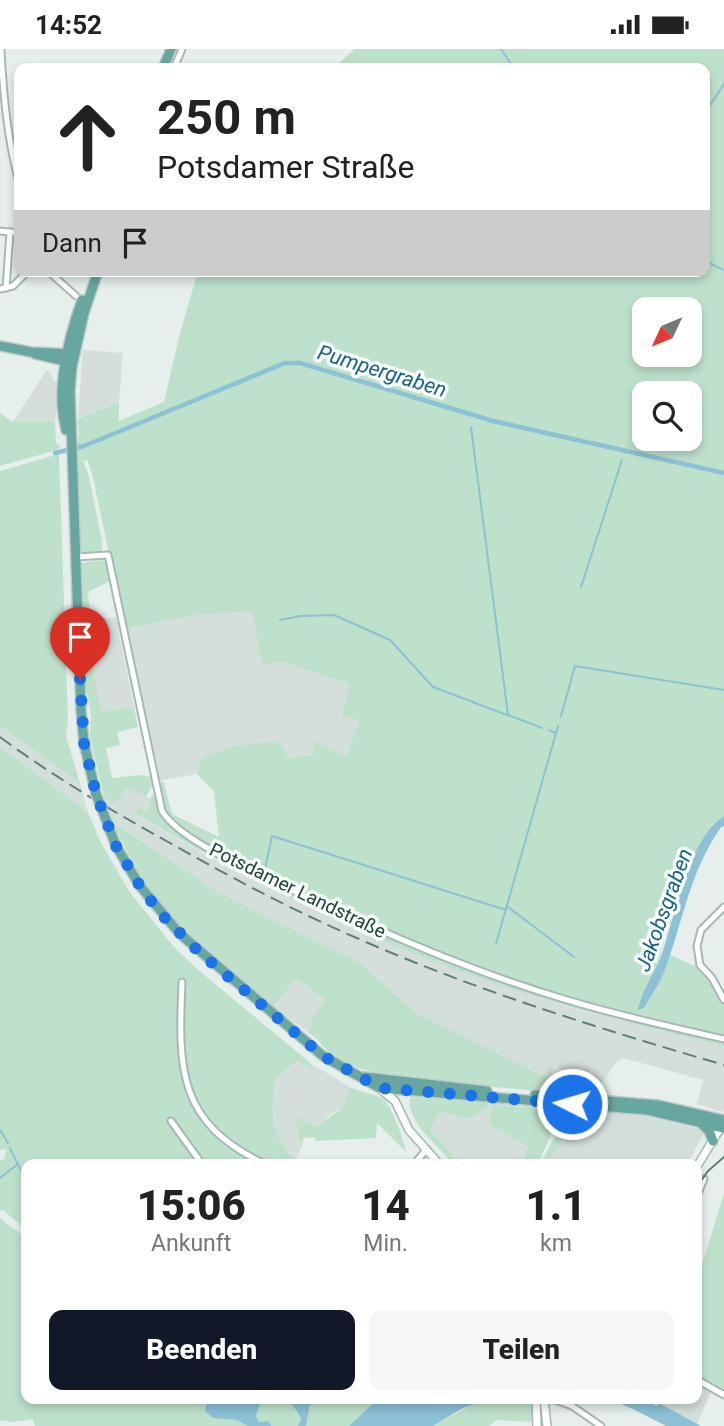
<!DOCTYPE html>
<html lang="de">
<head>
<meta charset="utf-8">
<style>
  :root { --surface:#fff; --page:#f6f6f6; --text:#222; --muted:#767676; --accent:#111827 }
  body { margin:0; font-family:Roboto,sans-serif; background:var(--page); color:var(--text); height:100vh; display:flex; flex-direction:column; font-size:26px; white-space:nowrap }
  * { box-sizing:border-box; margin:0 }
  p { font-size:23px; color:var(--muted) }
  .icon { flex:none; width:38px; height:38px; fill:none; stroke:currentColor; stroke-width:2; stroke-linecap:round; stroke-linejoin:round }
  .map { position:relative; flex:1; overflow:hidden }
  .side { position:absolute; left:21px; top:1110px; width:681px; height:245px; display:flex; flex-direction:column; background:var(--surface); border-radius:14px; box-shadow:0 4px 10px #0003 }
  .side>* { flex:none }
  .guide { position:absolute; left:14px; top:14px; width:696px; height:214px; border-radius:14px; box-shadow:0 4px 10px #0003; background:#fff; color:var(--text); overflow:hidden }
  .needle { width:46px; rotate:226deg }
  .fabs { position:absolute; left:632px; top:248px; display:grid; gap:14px }
  .fabs a { display:grid; place-items:center; width:70px; height:70px; border-radius:14px; background:var(--surface); box-shadow:0 4px 10px #0003; font-size:35px }
  .pin { position:absolute; display:grid; place-items:center; width:60px; height:60px; color:#fff; margin:-72px -30px; border-radius:50% 50% 50% 0; rotate:-45deg; box-shadow:0 0 7px #0007 }
  .pin .icon { rotate:45deg }
  .me { position:absolute; width:77px; margin:-38px; rotate:275deg; stroke-linejoin:round; filter:drop-shadow(0 0 5px #0008) }
  .turn { display:flex; align-items:center; gap:24px; height:147px; padding:0 28px; font-size:32px }
  .turn .icon { width:91px; height:91px; stroke-width:2.5 }
  .turn b { display:block; font-size:49px; line-height:60px }
  .then { display:flex; align-items:center; height:66px; padding:0 28px; background:#0003; gap:14px; font-size:26px }
  .eta { display:flex; justify-content:space-evenly; align-items:center; height:119px; text-align:center }
  .eta b { font-size:42px; font-weight:800; line-height:49px }
  .button { display:flex; gap:14px; margin-top:auto; padding:14px 28px }
  .button a { flex:1; height:80px; border-radius:14px; background:var(--accent); color:#fff; font-size:28px; font-weight:800; line-height:80px; text-align:center }
  .button a+a { background:var(--page); color:var(--text) }
  .status { display:flex; justify-content:space-between; align-items:center; height:49px; padding:0 35px; background:var(--surface); direction:ltr }
  .status svg { height:19px; fill:currentColor }
  .map>svg:first-child { display:block }
  .built { fill:#d4dfdb }
  .green { fill:#bee1cc; fill-rule:evenodd }
  .water { fill:#8cc1d6 }
  .lines { fill:none; stroke-linecap:round; stroke-linejoin:round }
  .stream { stroke:#8cc1d6; stroke-width:2 }
  .canal { stroke:#8cc1d6; stroke-width:4.5 }
  .minor-casing { stroke:#a8b8b4; stroke-width:9 }
  .tertiary-casing { stroke:#a8b8b4; stroke-width:10 }
  .primary-casing { stroke:#c1cac9; stroke-width:12 }
  .minor { stroke:#fff; stroke-width:5 }
  .tertiary { stroke:#fff; stroke-width:7 }
  .primary { stroke:#68a79f; stroke-width:9 }
  .tram { stroke:#5e7e79; stroke-width:2 }
  .rail { stroke:#5e7e79; stroke-width:2; stroke-dasharray:14 7; stroke-linecap:butt }
  .primary-bridge-casing { stroke:#c1cac9; stroke-width:12; stroke-linecap:butt }
  .primary-bridge { stroke:#68a79f; stroke-width:9 }
  .route { stroke:#1a73e8; stroke-width:12; stroke-dasharray:0 21.6 }
  .labels { text-anchor:middle; stroke-width:7; stroke-linejoin:round; paint-order:stroke }
  .street-label { font-size:19px; fill:#23433e; stroke:#f7fbf9 }
  .water-label { font-size:21px; font-style:italic; fill:#196383; stroke:#f7fbf9 }
</style>
</head>
<body>
<div class="status"><b>14:52</b><svg viewBox="0 0 49 12"><path d="M0 12V9h3v3zM5 12V6h3v6zM10 12V3h3v9zM15 12V0h3v12zM26 1h20v11H26zM47 4h2v5h-2z"/></svg></div>
<div class="map">
<svg width="724" height="1377" viewBox="0 0 724 1377">
  <rect width="100%" height="100%" fill="#e6efec"/>
  <g class="built">
    <polygon points="83,301 123,304 119,353 78,369"/>
    <polygon points="47,320 60,340 55,373 13,373"/>
    <polygon points="253,561 262,614 284,613 349,635 359,670 347,707 312,693 314,706 287,709 278,693 234,697 201,709 197,725 158,732 125,580 196,566"/>
    <polygon points="116,568 134,658 102,664 95,632 90,571"/>
    <polygon points="0,677 80,734 88,763 0,698"/>
    <polygon points="127,737 150,750 147,763 135,766 230,819 343,874 437,913 512,940 568,958 724,998 724,1060 722,1063 697,1055 703,1031 623,1009 616,1013 601,1036 590,1030 580,1032 555,1016 550,1030 416,964 359,913 220,844 112,773 104,748 115,754"/>
    <polygon points="297,929 326,952 312,968 309,984 273,958"/>
    <polygon points="298,1010 309,1020 313,1016 350,1038 342,1059 331,1065 316,1078 295,1067 298,1088 303,1096 295,1111 283,1097 276,1083 273,1050 276,1028"/>
    <polygon points="492,1054 614,1063 656,1069 699,1080 704,1085 687,1115 540,1115 545,1106 551,1109 568,1082 583,1070 494,1079 529,1097 523,1115 461,1115 430,1081 440,1063 471,1070"/>
    <polygon points="697,1326 714,1336 697,1375 649,1349 696,1349"/>
  </g>
  <g class="green">
    <path d="M355,0H724V767C681,796 670,903 641,950L662,928L669,905L694,917L697,913L711,931L724,954V987L642,966L640,972L724,992V998C635,975 545,954 459,922C346,880 240,825 135,765L139,759L147,763L150,750L163,731L172,765L219,788L214,742L197,725L201,709L234,697L278,692L288,709L314,706L312,692L347,707L359,671L343,667L349,635L284,613L262,615L252,562L196,566L125,580L93,429L88,412L83,411L89,428L102,492V504L86,505L80,502L76,409L79,384L77,370L119,353V372L164,353L179,288L198,222H705V19H333ZM644,261H690V306H644ZM644,345H690V390H644Z"/>
    <polygon points="0,364 13,373 55,373 56,394 60,397 57,401 0,417"/>
    <polygon points="59,405 68,671 66,687 80,734 0,677 0,422"/>
    <polygon points="102,511 106,515 110,532 88,543 95,632 102,663 134,658 138,678 117,683 120,696 106,699 112,729 140,726 152,728 153,734 146,748 127,738 115,755 104,748 90,689 91,666 85,634 82,514"/>
    <path d="M0,698L88,763L100,792L129,842L174,898L197,920L313,1016L310,1020L298,1011L276,1028C273,1050 270,1077 283,1096C287,1103 293,1108 297,1115H26V1184L25,1180L3,1161L0,1162V1112L4,1110L7,1100L0,1101Z"/>
    <path d="M112,773L220,844L359,913L416,964L550,1030L553,1025L560,1029L565,1038L559,1044L417,1031L416,1027C386,1025 358,1024 332,1006C323,999 319,990 309,984L312,968L326,952L297,929L273,958C242,933 210,909 183,881C152,850 131,812 112,773Z"/>
    <path d="M350,1038C360,1043 374,1044 383,1050C392,1056 404,1092 406,1103L377,1074L376,1089L316,1092L315,1088L303,1089V1096L298,1088L295,1067L316,1078L342,1059Z"/>
    <path d="M412,1048L492,1054L471,1070L440,1063L430,1081L461,1115H452C436,1092 412,1081 409,1051Z"/>
    <polygon points="493,1056 585,1064 583,1070 568,1082 551,1110 545,1106 564,1071 556,1074 538,1115 523,1115 528,1097 494,1079 489,1071"/>
    <polygon points="724,1144 724,1342 697,1326 697,1232"/>
    <path d="M0,1169C9,1179 18,1179 26,1191V1349H208L213,1369L236,1371L248,1377H35L33,1370L13,1373L0,1371Z"/>
    <polygon points="305,1349 379,1349 349,1377 306,1377 310,1355"/>
    <polygon points="478,1349 533,1349 532,1373 497,1371 489,1377 433,1377 472,1356"/>
    <path d="M270,1350C286,1351 296,1355 301,1370L298,1377H272L268,1372L259,1373L256,1367L260,1355Z"/>
  </g>
  <g class="water">
    <path d="M724,767V777L721,778C688,826 683,874 663,926C658,937 650,948 644,959L638,961C641,942 656,922 663,902C676,863 688,791 724,767Z"/>
    <path d="M208,1349H305L310,1355L306,1377H298L301,1370C294,1351 277,1346 260,1355L256,1367L259,1373L268,1372L272,1377H248L236,1371L213,1369L205,1362Z"/>
    <polygon points="379,1349 407,1349 411,1353 428,1349 478,1349 472,1356 463,1359 433,1377 349,1377"/>
    <polygon points="606,1349 644,1349 657,1357 659,1354 701,1377 666,1377 633,1360"/>
  </g>
  <g class="lines">
    <g class="stream">
      <polyline points="501,0 514,19"/>
      <polyline points="705,64 724,35"/>
      <polyline points="705,212 724,221"/>
      <polyline points="471,378 508,666 542,679"/>
      <polyline points="624,404 624,401"/>
      <polyline points="581,538 622,411"/>
      <polyline points="280,571 300,567 334,566 390,591 433,638 507,666"/>
      <polyline points="561,667 575,617 724,641"/>
      <polyline points="549,681 555,684"/>
      <polyline points="265,820 272,787 506,861"/>
      <polyline points="508,858 574,908"/>
      <polyline points="496,895 558,677"/>
      <polyline points="0,1081 8,1094"/>
      <polyline points="10,1099 26,1132"/>
      <polyline points="0,1129 18,1115"/>
    </g>
    <polyline class="canal" points="55,404 84,397 285,314 300,314 493,372 724,424"/>
    <g class="minor-casing">
      <g id="minor">
        <path d="M1,0C3,44 7,90 19,133"/>
        <polyline points="174,19 182,0"/>
        <polyline points="0,182 19,184"/>
        <polyline points="48,222 76,247"/>
        <polyline points="6,239 10,183"/>
        <polyline points="0,240 13,237 28,222"/>
        <path d="M75,508L108,506L162,762C179,790 244,818 273,832C368,877 463,920 564,950C616,966 671,978 724,990"/>
        <polyline points="724,858 701,881 697,897 700,916 712,929 724,951"/>
        <path d="M182,933C178,1021 178,1074 265,1115"/>
        <polyline points="171,1072 202,1115"/>
        <polyline points="414,1115 427,1100"/>
        <polyline points="696,1149 704,1130"/>
        <polyline points="696,1330 724,1346"/>
        <polyline points="550,1349 572,1357 601,1377"/>
      </g>
    </g>
    <g class="tertiary-casing">
      <g id="tertiary">
        <polyline points="380,1040 395,1052 409,1081 439,1115"/>
        <polyline points="696,1119 721,1078"/>
        <polyline points="536,1349 537,1377"/>
        <polyline points="544,1349 547,1377"/>
      </g>
    </g>
    <g class="primary-casing">
      <g id="primary">
        <polyline points="163,19 171,0"/>
        <polyline points="0,297 31,303 73,305"/>
        <polyline points="35,305 69,313"/>
        <path d="M66,381C55,340 68,290 82,251"/>
        <polyline points="96,745 84,694 81,661 70,342 72,318 84,264 98,222"/>
        <polyline points="108,776 116,797 140,837 179,884 323,1007 380,1039 647,1061 724,1079"/>
        <polyline points="365,1028 487,1042"/>
        <polyline points="535,1046 658,1056 724,1071"/>
        <polyline points="701,1074 709,1082 713,1092"/>
      </g>
    </g>
    <use href="#minor" class="minor"/>
    <use href="#tertiary" class="tertiary"/>
    <use href="#primary" class="primary"/>
    <polyline class="tram" points="696,1139 708,1122 724,1108"/>
    <path class="rail" d="M0,688C54,728 112,762 170,794C232,829 294,862 359,890C477,942 601,980 724,1016"/>
    <g class="primary-bridge-casing">
      <polyline id="primary-bridge" points="96,745 108,776"/>
    </g>
    <use href="#primary-bridge" class="primary-bridge"/>
  </g>
  <g class="lines">
    <polyline class="route" points="80,630 84,694 89,715 96,745 116,797 140,837 159,863 200,904 323,1007 380,1039 572,1055"/>
  </g>
  <g class="labels">
    <g class="street-label">
      <text transform="translate(298 841) rotate(26)" y="7">Potsdamer Landstraße</text>
    </g>
    <g class="water-label">
      <text transform="translate(382 322) rotate(17)" y="7">Pumpergraben</text>
      <text transform="translate(664 861) rotate(-70)" y="7">Jakobsgraben</text>
    </g>
  </g>
</svg>
<div class="fabs">
<a><svg class="needle" viewBox="-14 -14 28 28"><path d="M0-13l5 13h-10z" fill="#e53935"/><path d="M0 13l5-13h-10z" fill="#767676"/></svg></a>
<a><svg class="icon" aria-label="search" viewBox="0 0 24 24"><circle cx="10" cy="10" r="6"/><path d="M15 15l6 6"/></svg></a>
</div>
<div class="pin" style="left:80px;top:630px;background:#d93025"><svg class="icon" aria-label="arrive" viewBox="0 0 24 24"><path d="M6 21V4h12l-3 4 3 4H6"/></svg></div>
<svg class="me" style="left:572px;top:1055px" viewBox="-20 -20 40 40"><circle r="17" fill="#1a73e8" stroke="#fff" stroke-width="3"/><path d="M0-11L8 9 0 5-8 9z" fill="#fff"/></svg>
<div class="guide">
<div class="turn"><svg class="icon" aria-label="ahead" viewBox="0 0 24 24"><path d="M12 20V5M6 11l6-6 6 6"/></svg><div><b>250 m</b>Potsdamer Straße</div></div>
<div class="then">Dann<svg class="icon" aria-label="arrive" viewBox="0 0 24 24"><path d="M6 21V4h12l-3 4 3 4H6"/></svg></div>
</div>
<section class="side">
<div class="eta">
<div><b>15:06</b><p>Ankunft</p></div>
<div><b>14</b><p>Min.</p></div>
<div><b>1.1</b><p>km</p></div>
</div>
<div class="button"><a>Beenden</a><a>Teilen</a></div>
</section>
</div>
</body>
</html>
